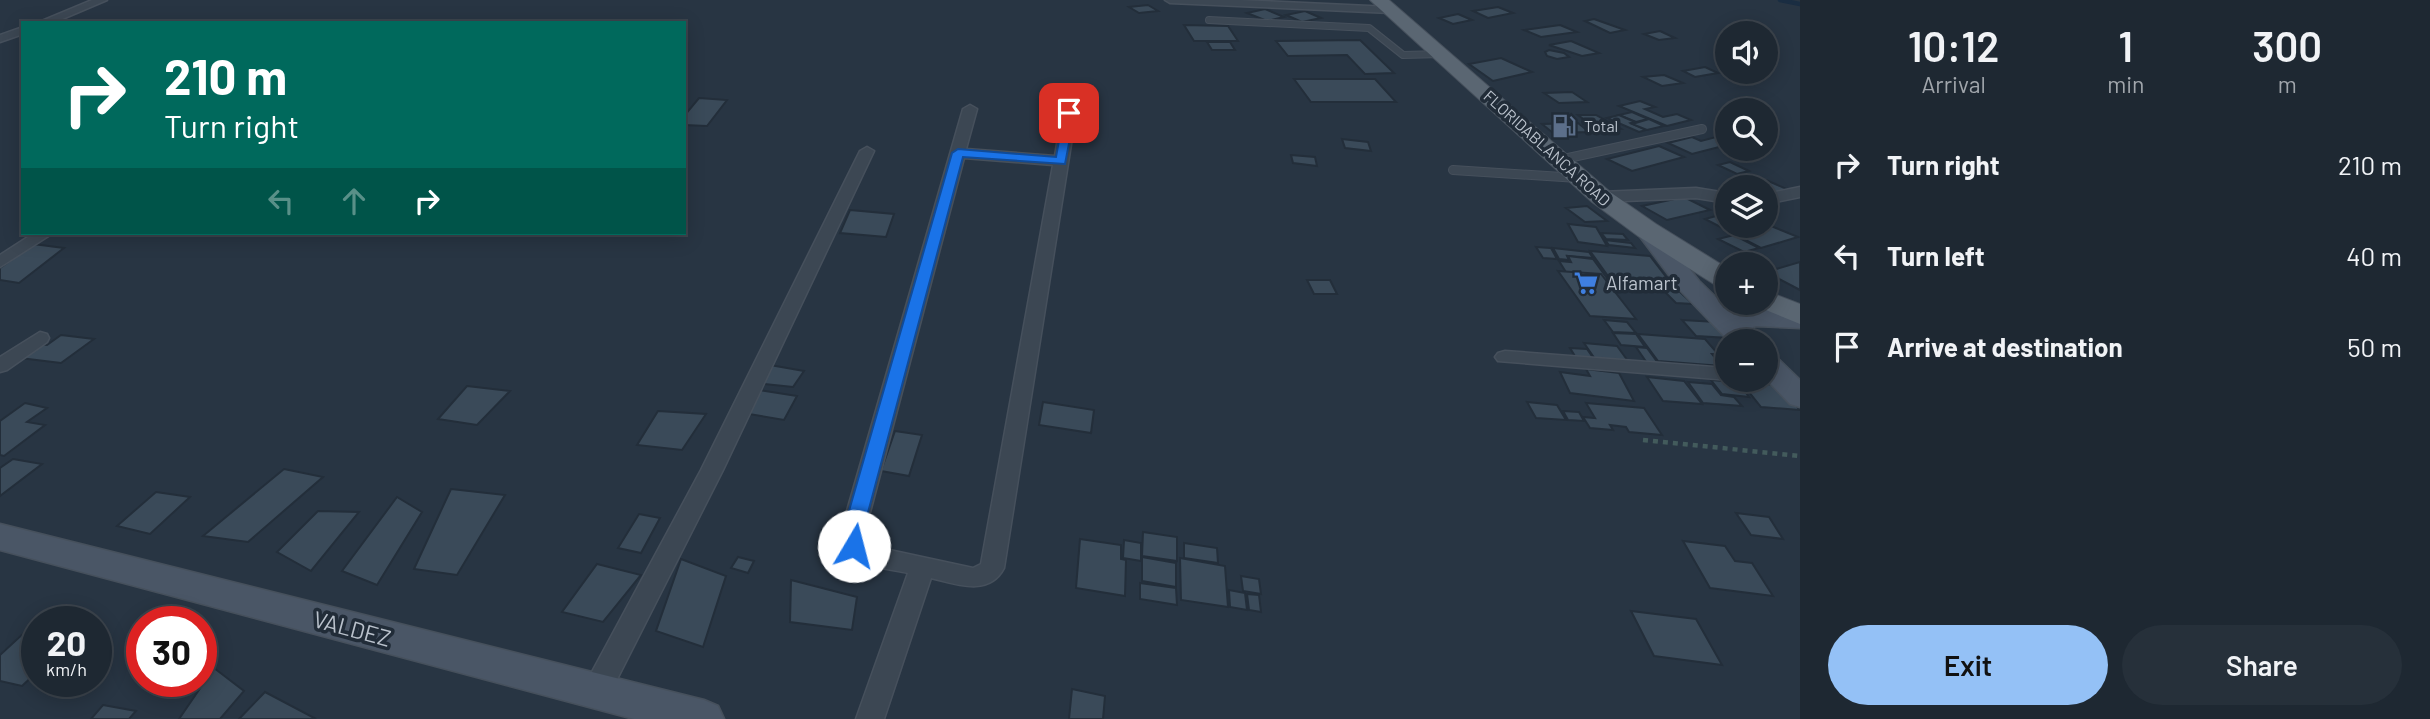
<!DOCTYPE html>
<html lang="en">
<head>
<meta charset="utf-8">
<style>
  :root { --surface:#1e2832; --page:#26303a; --text:#f1f3f6; --muted:#a1a6ac; --line:#3c444d; --accent:#94c1f6 }
  body { margin:0; font-family:Barlow,sans-serif; background:var(--page); color:var(--text); height:100vh; display:flex; flex-direction:column; font-size:26px; white-space:nowrap }
  * { box-sizing:border-box; margin:0 }
  p { font-size:23px; color:var(--muted) }
  .icon { flex:none; width:38px; height:38px; fill:none; stroke:currentColor; stroke-width:2; stroke-linecap:round; stroke-linejoin:round }
  .map { position:relative; flex:1; overflow:hidden }
  .side { display:flex; flex-direction:column; background:var(--surface); width:630px }
  .side>* { flex:none }
  .top-card { position:absolute; left:21px; top:21px; width:665px; height:214px; border-radius:0px; box-shadow:0 4px 18px #0003,0 0 0 2px var(--line); background:#00695c; color:#fff; overflow:hidden }
  .tools { position:absolute; left:1715px; top:21px; display:grid; gap:14px }
  .tools a { display:grid; place-items:center; width:63px; height:63px; border-radius:50%; background:var(--surface); box-shadow:0 4px 18px #0003,0 0 0 2px var(--line); font-size:35px }
  .speed { position:absolute; left:21px; top:606px; display:flex; gap:14px; font-size:35px; font-weight:700; text-align:center }
  .speed>* { display:grid; place-content:center; width:91px; height:91px; border-radius:50%; background:var(--surface); box-shadow:0 4px 18px #0003,0 0 0 2px var(--line); line-height:1 }
  .speed small { font-size:18px; font-weight:400 }
  .speed .limit { border:10px solid #d22; background:#fff; color:#111 }
  .pin { position:absolute; display:grid; place-items:center; width:60px; height:60px; color:#fff; margin:-30px; border-radius:14px; box-shadow:0 4px 10px #0006 }
  .me { position:absolute; width:77px; margin:-38px; rotate:8deg; stroke-linejoin:round; filter:drop-shadow(0 0 5px #0008) }
  .turn { display:flex; align-items:center; gap:24px; height:147px; padding:0 28px; font-size:32px }
  .turn .icon { width:91px; height:91px; stroke-width:2.5 }
  .turn b { display:block; font-size:49px; line-height:60px }
  .lanes { display:flex; align-items:center; height:66px; padding:0 28px; background:#0003; justify-content:center; gap:35px; direction:ltr }
  .lanes .off { opacity:.35 }
  .eta { display:flex; justify-content:space-evenly; align-items:center; height:119px; text-align:center }
  .eta b { font-size:42px; font-weight:600; line-height:49px }
  .primary-button { display:flex; gap:14px; margin-top:auto; padding:14px 28px }
  .primary-button a { flex:1; height:80px; border-radius:42px; background:var(--accent); color:#111; font-size:28px; font-weight:600; line-height:80px; text-align:center }
  .primary-button a+a { background:var(--page); color:var(--text) }
  ul { padding:0; list-style:none }
  li { display:flex; align-items:center; gap:21px; height:91px; padding:0 28px }
  li div { flex:1 }
  li b { display:block; font-size:26px }
  li em { font-style:normal }
  main { display:flex; flex:1; min-height:0 }
  .map>svg:first-child { display:block }
  .lines { fill:none; stroke-linecap:round; stroke-linejoin:round }
  .stream { stroke:#1a2d42; stroke-width:4.5 }
  .building { fill:#3a4a59; stroke:#232e3a; stroke-width:2 }
  .lane-far1-casing { stroke:#46505c; stroke-width:8 }
  .lane-casing { stroke:#46505c; stroke-width:10 }
  .street-casing { stroke:#46505c; stroke-width:3 }
  .secondary-casing { stroke:#46505c; stroke-width:3 }
  .primary-casing { stroke:#46505c; stroke-width:2 }
  .path { stroke:#435b5c; stroke-width:4.5; stroke-dasharray:5 5; stroke-linecap:butt }
  .lane-far1 { stroke:#3c4753; stroke-width:6 }
  .lane { stroke:#3c4753; stroke-width:8 }
  .street { fill:#3c4753; fill-rule:evenodd }
  .secondary { fill:#4a5666; fill-rule:evenodd }
  .primary { fill:#5a6672; fill-rule:evenodd }
  .route { fill:#1a73e8; stroke:#114b97; stroke-width:2 }
  .labels { text-anchor:middle; stroke-width:7; stroke-linejoin:round; paint-order:stroke }
  .far-poi-label { font-size:16px; fill:#bac2cc; stroke:#212c38; text-anchor:start }
  .far-street-label { font-size:16px; fill:#bac2cc; stroke:#212c38 }
  .poi-label { font-size:19px; fill:#bac2cc; stroke:#212c38; text-anchor:start }
  .near-street-label { font-size:23px; fill:#bac2cc; stroke:#212c38 }
</style>
</head>
<body>
<main>
<div class="map">
<svg width="1800" height="719" viewBox="0 0 1800 719">
  <rect width="100%" height="100%" fill="#283543"/>
  <g class="lines">
    <polyline class="stream" points="1780,0 1800,4"/>
  </g>
  <g class="building">
    <polygon points="1148,5 1158,11 1139,13 1129,7"/>
    <polygon points="1498,7 1513,13 1488,18 1473,11"/>
    <polygon points="1265,9 1284,17 1267,21 1247,13"/>
    <polygon points="1305,11 1321,18 1302,22 1286,15"/>
    <polygon points="1458,14 1472,20 1453,24 1439,18"/>
    <polygon points="1594,19 1625,30 1610,33 1585,21"/>
    <polygon points="1184,25 1228,26 1238,41 1194,41"/>
    <polygon points="1560,25 1577,32 1541,37 1524,30"/>
    <polygon points="1660,31 1675,38 1659,40 1644,34"/>
    <polygon points="1360,40 1394,73 1365,74 1347,55 1288,56 1276,41"/>
    <polygon points="1571,41 1599,53 1582,56 1549,45"/>
    <polygon points="1207,42 1230,42 1235,50 1212,50"/>
    <polygon points="1549,50 1564,53 1569,57 1557,59 1547,56 1545,52"/>
    <polygon points="1501,58 1532,72 1493,81 1469,64"/>
    <polygon points="1705,67 1718,73 1695,77 1683,71"/>
    <polygon points="1664,75 1683,83 1662,86 1643,77"/>
    <polygon points="1294,79 1375,79 1396,102 1311,102"/>
    <polygon points="1572,92 1587,102 1559,103 1544,93"/>
    <polygon points="699,98 727,100 707,126 684,125 684,116"/>
    <polygon points="1640,101 1655,107 1645,109 1663,117 1677,114 1691,120 1667,126 1619,106"/>
    <polygon points="1632,112 1648,119 1636,122 1619,115"/>
    <polygon points="1578,115 1596,115 1621,129 1598,130"/>
    <polygon points="1619,115 1635,122 1631,123 1646,130 1639,132 1607,118"/>
    <polygon points="1649,119 1664,126 1647,130 1632,124"/>
    <polygon points="1578,123 1589,132 1553,133 1542,124"/>
    <polygon points="1692,137 1701,141 1716,137 1727,142 1727,145 1692,154 1668,143"/>
    <polygon points="1342,139 1368,142 1371,151 1345,148"/>
    <polygon points="1659,146 1684,157 1632,171 1607,159"/>
    <polygon points="1291,155 1315,157 1317,166 1293,163"/>
    <polygon points="1730,162 1749,171 1737,174 1718,165"/>
    <polygon points="1766,180 1789,190 1776,194 1754,184"/>
    <polygon points="1684,197 1710,210 1667,220 1642,206"/>
    <polygon points="1587,206 1607,221 1585,222 1566,208"/>
    <polygon points="850,210 894,214 886,237 840,233"/>
    <polygon points="1727,213 1727,226 1766,224 1798,237 1761,248 1705,219"/>
    <polygon points="1568,224 1596,227 1607,246 1578,242"/>
    <polygon points="1601,233 1623,234 1628,240 1606,239"/>
    <polygon points="1734,235 1759,248 1744,252 1718,239"/>
    <polygon points="1605,240 1631,243 1635,248 1609,245"/>
    <polygon points="33,244 64,248 19,283 0,280 0,268"/>
    <polygon points="1536,247 1551,248 1557,259 1543,258"/>
    <polygon points="1553,248 1589,252 1593,258 1567,256 1569,260 1559,259"/>
    <polygon points="1590,251 1650,256 1670,282 1608,276"/>
    <polygon points="1568,256 1593,259 1609,281 1569,277 1559,261 1571,262"/>
    <polygon points="1800,262 1800,290 1766,272"/>
    <polygon points="1558,271 1601,274 1636,319 1590,316"/>
    <polygon points="1307,280 1330,280 1337,294 1314,294"/>
    <polygon points="1663,290 1679,291 1693,304 1676,303"/>
    <polygon points="1604,320 1627,322 1636,333 1613,332"/>
    <polygon points="1682,320 1717,322 1730,338 1696,336"/>
    <polygon points="1613,333 1636,334 1645,347 1621,345"/>
    <polygon points="1638,334 1705,339 1718,354 1712,354 1722,366 1658,361"/>
    <polygon points="61,335 94,339 61,363 20,358 40,344 47,345"/>
    <polygon points="1584,343 1617,346 1628,361 1595,359"/>
    <polygon points="1636,347 1647,348 1658,363 1647,363"/>
    <polygon points="1570,348 1587,349 1596,362 1578,361"/>
    <polygon points="770,365 804,371 793,387 756,383"/>
    <polygon points="1586,369 1619,373 1634,401 1570,393 1560,372 1590,376"/>
    <polygon points="1647,377 1684,381 1702,404 1663,401"/>
    <polygon points="1711,380 1738,382 1749,397 1722,394"/>
    <polygon points="1688,382 1712,384 1721,395 1734,397 1742,406 1703,403"/>
    <polygon points="1741,382 1779,385 1800,410 1761,407"/>
    <polygon points="467,386 510,391 477,425 438,419"/>
    <polygon points="759,390 797,396 784,420 749,414"/>
    <polygon points="1043,402 1094,410 1091,433 1039,425"/>
    <polygon points="1527,402 1557,405 1566,420 1536,418"/>
    <polygon points="25,403 47,408 27,422 45,425 4,456 0,455 0,421"/>
    <polygon points="1586,403 1644,408 1662,435 1629,432 1626,427 1610,425 1613,430 1590,428 1583,417 1595,418"/>
    <polygon points="658,411 706,414 682,450 637,445"/>
    <polygon points="1563,411 1579,412 1584,421 1568,420"/>
    <polygon points="895,431 922,435 909,476 881,471"/>
    <polygon points="13,459 42,464 0,496 0,468"/>
    <polygon points="284,469 323,477 248,542 203,536"/>
    <polygon points="451,489 505,495 457,575 414,569"/>
    <polygon points="156,492 190,497 150,534 117,526"/>
    <polygon points="397,497 422,512 377,585 342,571"/>
    <polygon points="318,511 359,512 311,571 277,552"/>
    <polygon points="1736,513 1769,517 1783,539 1751,535"/>
    <polygon points="639,514 660,518 641,553 618,548"/>
    <polygon points="1143,532 1177,537 1177,561 1142,556"/>
    <polygon points="1080,539 1121,545 1121,559 1126,560 1125,596 1076,588"/>
    <polygon points="1124,540 1141,543 1141,561 1123,558"/>
    <polygon points="1683,541 1725,546 1735,561 1752,563 1773,596 1710,588"/>
    <polygon points="1184,543 1217,548 1218,563 1184,558"/>
    <polygon points="738,557 754,561 748,573 731,568"/>
    <polygon points="1142,557 1176,563 1176,587 1142,581"/>
    <polygon points="1180,558 1225,566 1228,607 1181,600"/>
    <polygon points="681,559 726,576 703,647 656,631"/>
    <polygon points="597,564 641,575 603,622 562,612"/>
    <polygon points="1241,576 1259,579 1261,594 1243,591"/>
    <polygon points="791,580 857,597 852,630 790,622"/>
    <polygon points="1140,583 1176,588 1177,605 1140,599"/>
    <polygon points="1229,590 1245,593 1247,610 1230,607"/>
    <polygon points="1247,594 1259,595 1261,612 1249,610"/>
    <polygon points="1631,611 1696,619 1722,665 1654,656"/>
    <polygon points="26,631 37,633 37,672 22,686 0,681 0,655"/>
    <polygon points="214,668 244,691 220,719 179,719"/>
    <polygon points="1072,689 1105,696 1103,719 1069,719"/>
    <polygon points="265,692 316,719 239,719"/>
    <polygon points="103,705 136,711 129,719 91,719"/>
  </g>
  <g class="lines">
    <g class="lane-far1-casing">
      <polyline id="lane-far1" points="1209,20 1369,28 1403,55 1442,54"/>
    </g>
    <g class="lane-casing">
      <g id="lane">
        <polyline points="1559,160 1702,129"/>
        <polyline points="1453,170 1578,178"/>
      </g>
    </g>
    <g class="street-casing">
      <g id="street">
        <polygon points="92,0 107,0 53,23 37,23"/>
        <polygon points="1165,0 1240,0 1391,7 1396,10 1391,13 1170,3"/>
        <polygon points="23,27 23,34 0,42 0,35"/>
        <path d="M970,105L977,109L966,149L1055,156L1062,113L1069,109L1076,113L1004,568C989,597 956,584 931,578L884,719H856L908,573C881,567 846,567 840,535L963,109ZM964,158L1053,165L981,564L973,568L871,546L865,542L864,535Z"/>
        <polygon points="867,147 874,151 723,470 606,701 596,704 586,701 582,692 586,683 701,470 860,151"/>
        <polygon points="1800,187 1800,197 1766,204 1766,194"/>
        <polygon points="1696,188 1727,193 1727,203 1696,198 1601,202 1593,197 1601,192"/>
        <polygon points="34,233 50,235 0,267 0,255"/>
        <polygon points="40,332 47,334 49,338 47,342 7,370 0,372 0,357"/>
        <polygon points="1505,351 1727,368 1729,380 1498,361 1495,357 1498,353"/>
      </g>
    </g>
    <g class="secondary-casing">
      <g id="secondary">
        <polygon points="1647,223 1655,225 1699,281 1734,315 1756,310 1800,312 1800,328 1756,326 1753,327 1759,341 1729,341 1681,291 1635,230 1639,225"/>
        <polygon points="1766,354 1776,357 1800,380 1800,407 1790,404 1766,379"/>
        <polygon points="0,524 704,700 718,706 724,719 634,719 0,550"/>
      </g>
    </g>
    <g class="primary-casing">
      <g id="primary">
        <polygon points="1370,0 1389,0 1610,192 1656,224 1727,268 1727,288 1717,286 1638,236 1592,202"/>
        <polygon points="1766,291 1800,304 1800,324 1756,306 1753,303 1766,303"/>
      </g>
    </g>
    <polyline class="path" points="1643,440 1800,456"/>
    <use href="#lane-far1" class="lane-far1"/>
    <use href="#lane" class="lane"/>
    <use href="#street" class="street"/>
    <use href="#secondary" class="secondary"/>
    <use href="#primary" class="primary"/>
  </g>
  <polygon class="route" points="1069,109 1075,113 1065,164 963,157 862,535 863,546 861,552 854,554 847,552 842,535 952,153 958,149 1056,157 1064,113"/>
  <defs>
    <g id="fuel-bare" transform="scale(1.89)"><path d="M-5.5-6h7V0h2V4h1.3V-2.5L3-4.5l.8-.8L6-3V5H2.5V1h-1V6h-7ZM-4.2-4.7v3.2H.2V-4.7Z" fill="#5c6f8a" stroke="#212c38" stroke-width="2.5" paint-order="stroke"/></g>
    <g id="supermarket-bare" transform="scale(1.89)"><path d="M-6-5.5h2.5l.6 2H6L4.5 2H-2.5L-4.4-4H-6ZM-1.5 3.2a1.3 1.3 0 1 0 .1 0ZM3 3.2a1.3 1.3 0 1 0 .1 0Z" fill="#3f7fe0" stroke="#212c38" stroke-width="2.5" paint-order="stroke"/></g>
  </defs>
  <g fill-rule="evenodd">
    <use href="#fuel-bare" x="1564" y="126"/>
    <use href="#supermarket-bare" x="1586" y="283"/>
  </g>
  <g class="labels">
    <g class="far-poi-label">
      <text x="1584" y="132">Total</text>
    </g>
    <g class="far-street-label">
      <text transform="translate(1547 148) rotate(42)" y="6">FLORIDABLANCA ROAD</text>
    </g>
    <g class="poi-label">
      <text x="1606" y="290">Alfamart</text>
    </g>
    <g class="near-street-label">
      <text transform="translate(352 629) rotate(15)" y="8">VALDEZ</text>
    </g>
  </g>
</svg>
<div class="tools">
<a><svg class="icon" aria-label="sound" viewBox="0 0 24 24"><path d="M4 9h4l5-4v14l-5-4H4zM17 9q2 3 0 6"/></svg></a>
<a><svg class="icon" aria-label="search" viewBox="0 0 24 24"><circle cx="10" cy="10" r="6"/><path d="M15 15l6 6"/></svg></a>
<a><svg class="icon" aria-label="layers" viewBox="0 0 24 24"><path d="M12 4l9 5-9 5-9-5zM3 14l9 5 9-5"/></svg></a>
<a>+</a>
<a>−</a>
</div>
<div class="speed"><div>20<small>km/h</small></div><div class="limit">30</div></div>
<div class="pin" style="left:1069px;top:113px;background:#d93025"><svg class="icon" aria-label="arrive" viewBox="0 0 24 24"><path d="M6 21V4h12l-3 4 3 4H6"/></svg></div>
<svg class="me" style="left:854px;top:546px" viewBox="-20 -20 40 40"><circle r="19" fill="#fff"/><path d="M0-13L10 11 0 6-10 11z" fill="#1a73e8"/></svg>
<div class="top-card">
<div class="turn"><svg class="icon" aria-label="right" viewBox="0 0 24 24"><path d="M7 20v-9h11M14 6l5 5-5 5"/></svg><div><b>210 m</b>Turn right</div></div>
<div class="lanes"><svg class="icon off" aria-label="left" viewBox="0 0 24 24"><path d="M17 20v-9H6M10 6l-5 5 5 5"/></svg><svg class="icon off" aria-label="ahead" viewBox="0 0 24 24"><path d="M12 20V5M6 11l6-6 6 6"/></svg><svg class="icon" aria-label="right" viewBox="0 0 24 24"><path d="M7 20v-9h11M14 6l5 5-5 5"/></svg></div>
</div>
</div>
<section class="side">
<div class="eta">
<div><b>10:12</b><p>Arrival</p></div>
<div><b>1</b><p>min</p></div>
<div><b>300</b><p>m</p></div>
</div>
<ul>
<li><svg class="icon" aria-label="right" viewBox="0 0 24 24"><path d="M7 20v-9h11M14 6l5 5-5 5"/></svg><div><b>Turn right</b></div><em>210 m</em></li>
<li><svg class="icon" aria-label="left" viewBox="0 0 24 24"><path d="M17 20v-9H6M10 6l-5 5 5 5"/></svg><div><b>Turn left</b></div><em>40 m</em></li>
<li><svg class="icon" aria-label="arrive" viewBox="0 0 24 24"><path d="M6 21V4h12l-3 4 3 4H6"/></svg><div><b>Arrive at destination</b></div><em>50 m</em></li>
</ul>
<div class="primary-button"><a>Exit</a><a>Share</a></div>
</section>
</main>
</body>
</html>
